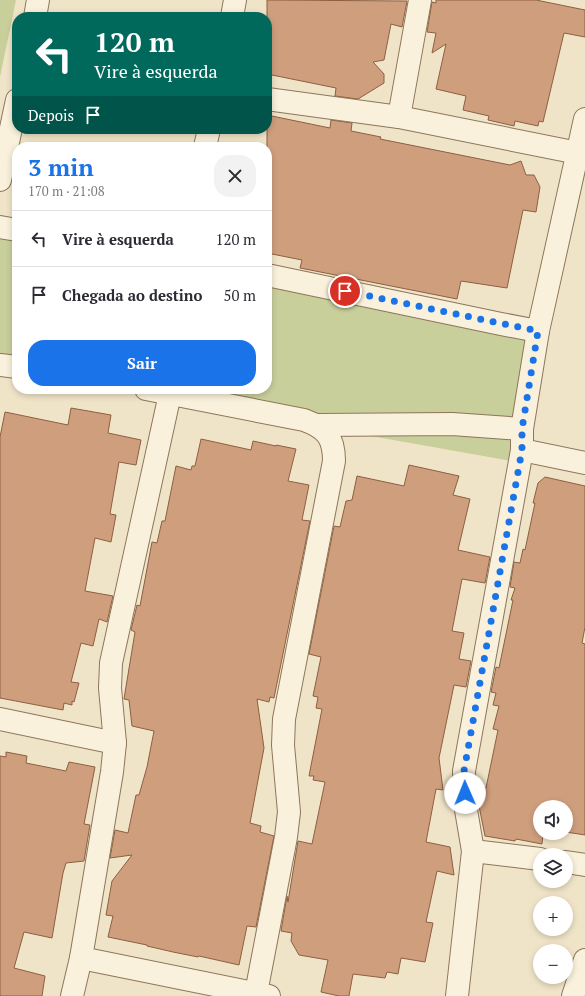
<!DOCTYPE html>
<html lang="pt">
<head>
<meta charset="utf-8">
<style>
  :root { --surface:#fff; --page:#f2f2f3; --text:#2b2b33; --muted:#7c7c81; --line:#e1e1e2; --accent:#1a73e8 }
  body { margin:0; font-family:"PT Serif",serif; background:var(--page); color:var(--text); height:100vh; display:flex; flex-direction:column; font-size:15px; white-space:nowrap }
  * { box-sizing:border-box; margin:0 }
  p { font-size:13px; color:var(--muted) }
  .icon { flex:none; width:22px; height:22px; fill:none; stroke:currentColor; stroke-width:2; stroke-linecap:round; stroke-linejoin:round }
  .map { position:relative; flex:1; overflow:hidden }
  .side { position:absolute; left:12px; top:142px; width:260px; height:252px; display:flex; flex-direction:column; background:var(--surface); border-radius:16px; box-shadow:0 2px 6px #0003 }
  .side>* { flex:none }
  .banner { position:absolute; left:12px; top:12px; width:260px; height:122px; border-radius:16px; box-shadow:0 2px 6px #0003; background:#00695c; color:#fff; overflow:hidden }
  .tools { position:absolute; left:533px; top:800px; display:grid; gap:8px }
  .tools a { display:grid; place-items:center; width:40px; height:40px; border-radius:50%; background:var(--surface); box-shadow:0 2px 6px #0003; font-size:20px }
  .pin { position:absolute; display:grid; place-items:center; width:34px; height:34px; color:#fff; margin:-17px; border:2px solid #fff; border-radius:50%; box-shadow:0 1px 4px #0007 }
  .me { position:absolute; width:44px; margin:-22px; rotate:359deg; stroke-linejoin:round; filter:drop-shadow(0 0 3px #0008) }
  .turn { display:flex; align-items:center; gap:14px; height:84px; padding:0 16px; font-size:18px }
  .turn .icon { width:52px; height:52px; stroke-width:2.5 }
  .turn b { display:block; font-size:28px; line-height:34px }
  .then { display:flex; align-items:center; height:38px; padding:0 16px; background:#0003; gap:8px; font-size:15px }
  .round { display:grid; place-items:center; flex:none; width:42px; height:42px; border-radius:16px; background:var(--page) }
  .head { display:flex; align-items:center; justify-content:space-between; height:68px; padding:0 16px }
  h1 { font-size:24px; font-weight:700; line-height:30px; color:var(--accent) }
  .action { display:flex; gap:8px; margin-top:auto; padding:8px 16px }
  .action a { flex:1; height:46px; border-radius:16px; background:var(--accent); color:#fff; font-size:16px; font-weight:700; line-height:46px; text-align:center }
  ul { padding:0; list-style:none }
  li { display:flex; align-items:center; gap:12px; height:56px; padding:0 16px; border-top:1px solid var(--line) }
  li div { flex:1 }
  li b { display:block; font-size:15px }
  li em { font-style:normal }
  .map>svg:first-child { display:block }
  .park { fill:#c9cf9b }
  .building { fill:#cf9f7d; stroke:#8d5f41 }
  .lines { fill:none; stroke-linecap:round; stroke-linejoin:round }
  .street-casing { stroke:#8d765c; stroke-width:24 }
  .street { stroke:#faf1dc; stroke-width:22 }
  .route { stroke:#1a73e8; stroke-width:7; stroke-dasharray:0 12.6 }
</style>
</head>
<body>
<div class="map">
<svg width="585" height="996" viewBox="0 0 585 996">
  <rect width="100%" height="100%" fill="#f0e4c8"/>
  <g class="park">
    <polygon points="0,0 16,0 0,77"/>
    <polygon points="0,230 17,233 17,373 0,370"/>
    <polygon points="267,283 530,336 512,461 106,389 267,389"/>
  </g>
  <g class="building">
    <polygon points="267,0 407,1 402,27 391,24 384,60 373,62 384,74 384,83 358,99 335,96 336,88 267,74"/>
    <polygon points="436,0 536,0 585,10 585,37 564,33 543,122 539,121 538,126 515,121 514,126 488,120 489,116 463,110 466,96 436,89 446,44 432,53 436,33 427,32 432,2 436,3"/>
    <polygon points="267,115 330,128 331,120 352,123 351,131 381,137 380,139 510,165 521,161 526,175 534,175 540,187 536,212 523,210 507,288 461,281 457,299 300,268 302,260 267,253"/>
    <polygon points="71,408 111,415 108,433 141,440 136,465 119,462 110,514 116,515 111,542 95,538 85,591 113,596 107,622 99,619 93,646 81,643 71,682 79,683 74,702 72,701 72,705 64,703 63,710 0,698 0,437 5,412 68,425"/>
    <polygon points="201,439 251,450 253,441 276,446 276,445 296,449 288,481 309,485 302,520 310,521 274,698 270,697 269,702 257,699 264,748 250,823 261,826 260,832 274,836 256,927 247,926 239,965 199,956 198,957 173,952 147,946 147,945 108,937 113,916 106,915 112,881 132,855 110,858 115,830 128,833 136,795 139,795 147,767 154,731 132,726 129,700 124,699 135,632 131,630 137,605 140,606 152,542 157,543 162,521 165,521 176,466 191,470 192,466 195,466"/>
    <polygon points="409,465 459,476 453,495 470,499 458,550 490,557 485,583 462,579 452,631 464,633 459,659 471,661 466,687 454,685 439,758 443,790 436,789 426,842 450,847 454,875 437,871 426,922 433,923 425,962 401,958 398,974 387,972 385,978 353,974 349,996 339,996 321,992 328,960 299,955 291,941 292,933 281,931 287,896 288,902 298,841 312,844 325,782 313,780 314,776 309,776 322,709 316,708 318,697 313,696 321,657 309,654 334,526 340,527 346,501 352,500 357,476 404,486"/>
    <polygon points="545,477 585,486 585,627 582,643 585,644 585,835 566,832 566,807 540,807 540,833 543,833 542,844 516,839 515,841 485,836 479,806 483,787 486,788 498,730 493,729 499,706 493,705 496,693 491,692 496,667 499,668 513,600 511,600 515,588 510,587 514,562 520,563 523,549 525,550 535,503 533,503 538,483"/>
    <polygon points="6,752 27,756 26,763 66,771 69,762 95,767 84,824 90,825 84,861 66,863 63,873 52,938 24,932 14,968 45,976 42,996 0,996 0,756 6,757"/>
  </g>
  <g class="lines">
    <g class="street-casing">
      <g id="street">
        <polyline points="35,17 38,0"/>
        <polyline points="232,17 235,0"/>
        <polyline points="267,99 399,117 578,153"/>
        <polyline points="399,117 420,0"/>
        <polyline points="205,147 209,129"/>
        <polyline points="0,180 17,100"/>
        <polyline points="0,227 17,230"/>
        <polyline points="267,275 501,324 538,331"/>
        <polyline points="0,365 17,367"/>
        <path d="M146,389L304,420C326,428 334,437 334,461L284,719L283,745L289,812L286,837L256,993"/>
        <polyline points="318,425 452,424 522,429"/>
        <polyline points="522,450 585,463"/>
        <polyline points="0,719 115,743"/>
        <polyline points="473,851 540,859"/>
        <polyline points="566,862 585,865"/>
        <polyline points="81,958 269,996"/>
        <polyline points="72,996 81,958 112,772 115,743 110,688 111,663 170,394"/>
        <polyline points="457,996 473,851 465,804 464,771 522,450 522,429 538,331 585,119"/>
        <polyline points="573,996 585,960"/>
      </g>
    </g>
    <use href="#street" class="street"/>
  </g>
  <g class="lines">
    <polyline class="route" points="345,291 538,331 522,429 522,450 464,771 465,793"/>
  </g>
</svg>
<div class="tools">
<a><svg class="icon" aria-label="sound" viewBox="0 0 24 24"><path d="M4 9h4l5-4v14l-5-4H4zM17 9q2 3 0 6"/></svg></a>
<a><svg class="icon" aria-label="layers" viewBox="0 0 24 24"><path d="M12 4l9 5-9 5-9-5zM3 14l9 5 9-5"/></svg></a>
<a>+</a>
<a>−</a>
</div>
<div class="pin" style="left:345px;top:291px;background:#d93025"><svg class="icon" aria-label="arrive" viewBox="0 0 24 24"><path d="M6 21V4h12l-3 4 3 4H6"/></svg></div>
<svg class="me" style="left:465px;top:793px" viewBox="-20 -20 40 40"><circle r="19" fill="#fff"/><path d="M0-13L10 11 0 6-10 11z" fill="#1a73e8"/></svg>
<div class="banner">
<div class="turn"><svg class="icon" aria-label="left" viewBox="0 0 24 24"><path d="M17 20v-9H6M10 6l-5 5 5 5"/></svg><div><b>120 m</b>Vire à esquerda</div></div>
<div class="then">Depois<svg class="icon" aria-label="arrive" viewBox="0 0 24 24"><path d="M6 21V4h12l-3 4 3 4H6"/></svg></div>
</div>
<section class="side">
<div class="head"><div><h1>3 min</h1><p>170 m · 21:08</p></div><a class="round"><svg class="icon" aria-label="close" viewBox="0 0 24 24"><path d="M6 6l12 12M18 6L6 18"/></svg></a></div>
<ul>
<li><svg class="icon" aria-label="left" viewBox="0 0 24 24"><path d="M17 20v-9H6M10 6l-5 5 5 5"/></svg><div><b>Vire à esquerda</b></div><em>120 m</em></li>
<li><svg class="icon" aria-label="arrive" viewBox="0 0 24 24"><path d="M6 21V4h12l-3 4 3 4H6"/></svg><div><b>Chegada ao destino</b></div><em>50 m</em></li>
</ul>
<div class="action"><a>Sair</a></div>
</section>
</div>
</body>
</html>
